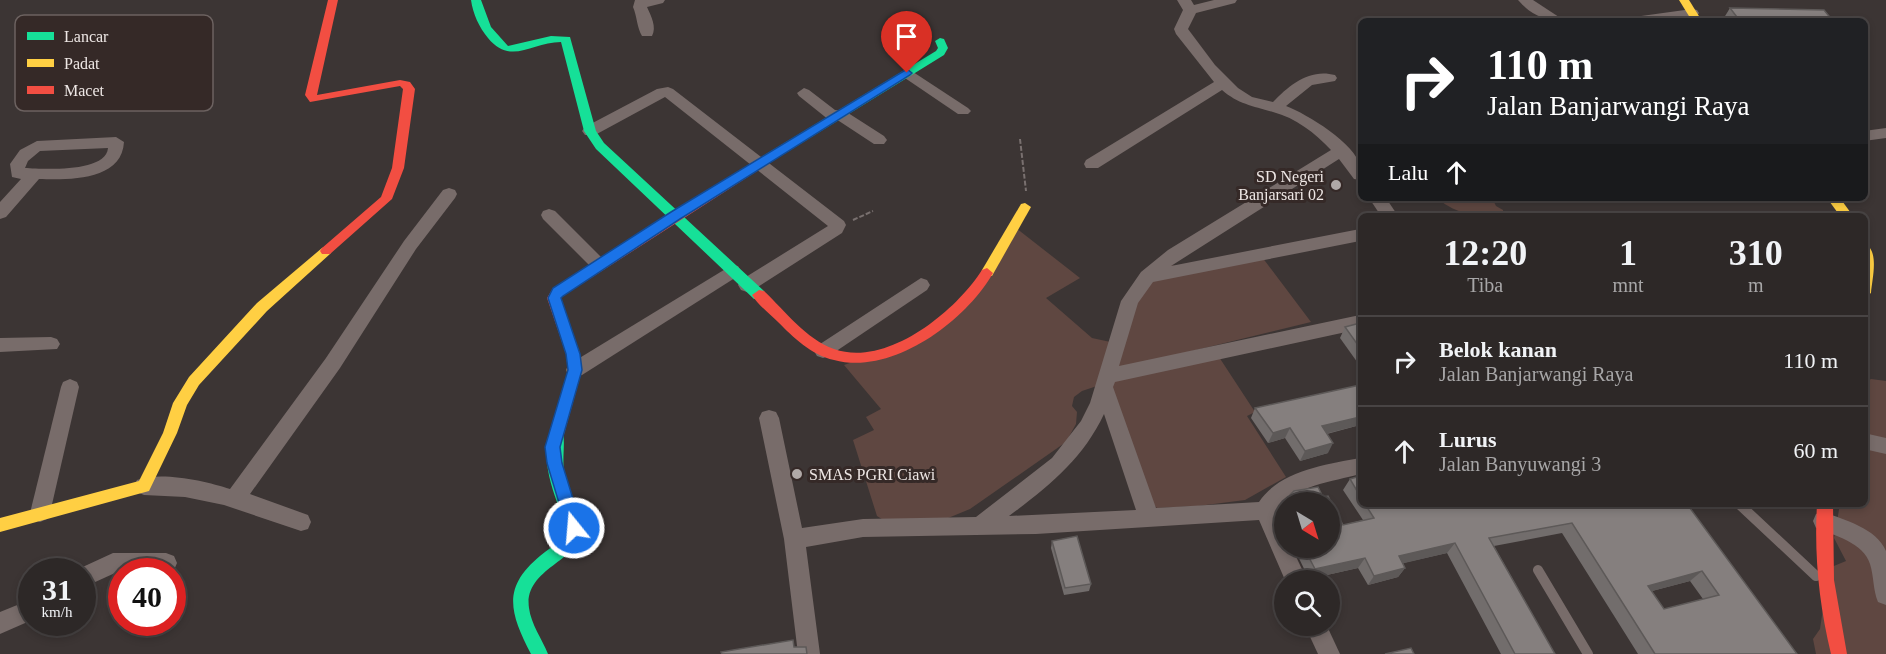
<!DOCTYPE html>
<html lang="id">
<head>
<meta charset="utf-8">
<style>
  :root { --surface:#2d2827; --page:#35302f; --text:#f1f3f6; --muted:#a7a6a7; --line:#484444 }
  body { margin:0; font-family:Georgia,serif; background:var(--page); color:var(--text); height:100vh; display:flex; flex-direction:column; font-size:22px; white-space:nowrap }
  * { box-sizing:border-box; margin:0 }
  p { font-size:20px; color:var(--muted) }
  .icon { flex:none; width:33px; height:33px; fill:none; stroke:currentColor; stroke-width:2; stroke-linecap:round; stroke-linejoin:round }
  .map { position:relative; flex:1; overflow:hidden }
  .panel { position:absolute; left:1358px; top:213px; width:510px; height:294px; display:flex; flex-direction:column; background:var(--surface); border-radius:9px; box-shadow:0 3px 9px #0003,0 0 0 2px var(--line) }
  .panel>* { flex:none }
  .top-card { position:absolute; left:1358px; top:18px; width:510px; height:183px; border-radius:9px; box-shadow:0 3px 9px #0003,0 0 0 2px var(--line); background:#202124; color:#fff; overflow:hidden }
  .needle { width:39px; rotate:142deg }
  .fabs { position:absolute; left:1274px; top:492px; display:grid; gap:12px }
  .fabs a { display:grid; place-items:center; width:66px; height:66px; border-radius:50%; background:var(--surface); box-shadow:0 3px 9px #0003,0 0 0 2px var(--line); font-size:30px }
  .speed { position:absolute; left:18px; top:558px; display:flex; gap:12px; font-size:30px; font-weight:700; text-align:center }
  .speed>* { display:grid; place-content:center; width:78px; height:78px; border-radius:50%; background:var(--surface); box-shadow:0 3px 9px #0003,0 0 0 2px var(--line); line-height:1 }
  .speed small { font-size:15px; font-weight:400 }
  .speed .limit { border:9px solid #d22; background:#fff; color:#111 }
  .pin { position:absolute; display:grid; place-items:center; width:51px; height:51px; color:#fff; margin:-62px -26px; border-radius:50% 50% 50% 0; rotate:-45deg; box-shadow:0 0 6px #0007 }
  .pin .icon { rotate:45deg }
  .me { position:absolute; width:66px; margin:-33px; rotate:343deg; stroke-linejoin:round; filter:drop-shadow(0 0 4px #0008) }
  .turn { display:flex; align-items:center; gap:21px; height:126px; padding:0 30px; font-size:27px }
  .turn .icon { width:78px; height:78px; stroke-width:2.5 }
  .turn b { display:block; font-size:42px; line-height:51px }
  .then { display:flex; align-items:center; height:57px; padding:0 30px; background:#0003; gap:12px; font-size:22px }
  .eta { display:flex; justify-content:space-evenly; align-items:center; height:102px; text-align:center }
  .eta b { font-size:36px; font-weight:700; line-height:42px }
  ul { padding:0; list-style:none }
  li { display:flex; align-items:center; gap:18px; height:90px; padding:0 30px; border-top:2px solid var(--line) }
  li div { flex:1 }
  li b { display:block; font-size:22px }
  li em { font-style:normal }
  .map>svg:first-child { display:block }
  .green { fill:#5f4741 }
  .lines { fill:none; stroke-linecap:round; stroke-linejoin:round }
  .path { stroke:#79706f; stroke-width:2; stroke-dasharray:5 2; stroke-linecap:butt }
  .lane { stroke:#786c6a; stroke-width:10 }
  .street { fill:#786c6a; fill-rule:evenodd }
  .fast { fill:#16e098; fill-rule:evenodd }
  .slow { fill:#ffcf43; fill-rule:evenodd }
  .jam { fill:#f24e42; fill-rule:evenodd }
  .wall { fill:#726d6c; fill-rule:evenodd }
  .shaded-wall { fill:#5d5958 }
  .building { fill:#857f7e; stroke:#5d5958; stroke-width:1.5; fill-rule:evenodd }
  .route { fill:#1a73e8; stroke:#114b97; stroke-width:1.5 }
  .poi-dot { fill:#b0a9a7; stroke:#352927; stroke-width:2 }
  .labels { text-anchor:middle; stroke-width:6; stroke-linejoin:round; paint-order:stroke }
  .poi-label { font-size:16px; fill:#eee7e5; stroke:#352927; text-anchor:end }
  .key { fill:#352927; stroke:#6c6260; stroke-width:1.5 }
  .key-label { font-size:16px; fill:#eee7e5 }
</style>
</head>
<body>
<div class="map">
<svg width="1886" height="654" viewBox="0 0 1886 654">
  <rect width="100%" height="100%" fill="#3c3534"/>
  <g class="green">
    <path d="M1447,198H1492L1496,206L1503,210V216C1480,216 1461,216 1442,202Z"/>
    <polygon points="1016,228 1080,278 1046,298 1092,338 1115,343 1120,306 1169,265 1189,268 1259,253 1311,322 1192,351 1219,357 1255,412 1247,416 1286,477 1245,500 1198,506 1157,508 1147,499 1097,386 1082,391 1074,397 1072,406 1077,412 1076,424 1066,442 970,509 936,523 888,523 877,516 853,440 874,430 866,417 881,409 844,365 938,331"/>
    <polygon points="1871,379 1886,381 1886,654 1816,654 1813,639 1820,629 1829,568 1846,561 1834,538 1840,504 1864,504 1864,401 1869,393 1865,383"/>
  </g>
  <g class="lines">
    <g class="path">
      <polyline points="1020,139 1026,191"/>
      <polyline points="853,220 873,211"/>
    </g>
    <g class="lane">
      <polyline points="1739,504 1816,576"/>
      <polyline points="1538,570 1588,654"/>
    </g>
    <g class="street">
      <path d="M635,0H665L663,3L647,7C651,16 657,27 652,36H642C637,28 637,16 633,7Z"/>
      <path d="M1177,0H1191L1194,5L1214,0H1237L1235,3L1196,13L1188,29L1215,65L1238,88L1252,97L1273,102C1289,85 1310,68 1335,75L1337,78L1335,81L1312,85L1286,106C1307,114 1356,144 1360,166C1361,170 1360,176 1360,180L1354,179L1339,159L1171,266L1360,229V241L1153,282L1138,303L1119,366L1360,315V329L1115,382L1113,387L1156,508L1259,502C1279,471 1327,464 1360,458V474C1332,482 1293,485 1276,512L1284,530V548H1292L1307,580H1285L1259,520L1036,534L863,537L806,547L820,654H798L784,539L759,418L762,412L769,410L776,412L779,418L802,528L863,519L976,517L1052,458L1081,421L1090,403L1121,301L1141,272L1168,250L1331,150C1315,133 1296,118 1273,112C1253,106 1238,104 1222,90L1098,168H1086L1084,164L1086,160L1214,82L1176,34L1174,29L1183,10ZM1104,414L1136,510L1009,516C1048,487 1083,459 1104,414Z"/>
      <path d="M1518,0H1533L1565,21C1545,21 1531,15 1518,0Z"/>
      <polygon points="1692,9 1697,10 1699,13 1697,16 1664,21 1627,21 1634,17"/>
      <polygon points="907,68 968,108 971,111 968,114 958,114 902,76 900,73"/>
      <polygon points="668,87 673,89 844,221 846,225 842,233 753,290 747,292 741,290 738,285 741,280 828,226 665,97 595,135 585,135 582,131 585,127 657,89"/>
      <polygon points="804,88 809,90 835,110 845,111 884,136 887,140 884,144 874,144 839,121 829,120 799,96 797,93"/>
      <polygon points="1886,128 1886,138 1864,141 1864,131"/>
      <path d="M116,137L124,142C122,181 68,180 39,179L6,217L0,219V202L21,179L12,177L10,164L20,150L37,141ZM108,148C106,173 43,169 25,168L28,161L40,151Z"/>
      <path d="M449,188L455,190L457,194L455,198L416,249L340,368L250,494L308,515L311,522L308,529L301,531L224,505L185,497L144,495L137,492L134,486L137,480C161,471 206,481 230,489L326,358L404,241L443,190Z"/>
      <polygon points="1369,198 1386,198 1398,216 1381,216"/>
      <polygon points="549,209 555,211 605,261 608,265 605,269 599,271 593,269 543,219 541,215 543,211"/>
      <polygon points="732,265 738,266 741,271 738,276 582,375 575,377 568,375 566,370 568,365"/>
      <polygon points="921,278 927,280 930,285 927,290 829,356 823,358 817,356 814,351 817,346"/>
      <polygon points="51,337 57,339 60,344 57,349 0,352 0,338"/>
      <polygon points="70,379 77,382 79,387 50,513 47,519 40,522 33,519 30,513 61,387 63,382"/>
      <polygon points="1864,433 1886,438 1886,454 1864,449"/>
      <path d="M1823,512C1845,520 1876,528 1886,551V605L1878,602C1873,590 1874,577 1870,564C1864,543 1834,535 1816,528L1813,521L1816,514Z"/>
      <polygon points="113,553 166,553 174,556 177,563 174,570 169,572 115,573 82,588 82,572 74,571"/>
      <polygon points="32,599 32,620 0,634 0,612"/>
      <polygon points="1305,626 1327,626 1340,654 1318,654"/>
    </g>
    <g class="fast">
      <path d="M471,0H481L491,27L508,46L551,36L570,37L596,131L604,143L764,291L766,295L764,299H754L596,149L584,131L561,42C532,42 511,66 488,38C479,27 473,14 471,0Z"/>
      <polygon points="940,38 944,39 948,48 944,55 771,162 763,162 761,159 763,156 936,51 938,48 935,41"/>
      <path d="M557,428L562,430C566,438 562,459 564,470C567,489 580,510 582,527C585,560 523,567 529,608C531,624 542,639 548,654H531C508,610 502,585 545,552C554,545 564,540 566,528C557,499 537,460 552,430Z"/>
    </g>
    <g class="slow">
      <polygon points="1679,0 1689,0 1702,21 1692,21"/>
      <polygon points="1827,198 1840,198 1853,216 1840,216"/>
      <polygon points="1025,203 1031,207 992,276 982,276 981,273 982,270 1021,204"/>
      <path d="M1864,243C1880,250 1872,279 1871,293L1864,298Z"/>
      <polygon points="326,246 330,248 332,251 330,254 267,311 199,385 187,405 177,433 149,491 0,532 0,518 139,481 163,433 173,403 189,377 257,303 322,248"/>
    </g>
    <g class="jam">
      <polygon points="328,0 338,0 317,95 400,80 410,82 415,89 404,168 392,199 330,254 322,254 320,251 322,248 381,197 392,168 403,89 400,86 310,102 305,95"/>
      <polygon points="767,155 773,159 771,162 563,296 561,298 580,354 582,370 564,434 562,438 557,440 552,438 550,434 568,370 566,354 547,298 553,288"/>
      <path d="M987,268L993,273C966,321 892,376 834,360C811,355 793,337 778,322C769,313 758,305 752,295L759,290L764,291C785,311 806,339 834,349C887,368 956,311 982,270Z"/>
      <path d="M1817,504H1833L1834,580L1847,654H1831C1819,604 1814,555 1817,504Z"/>
    </g>
  </g>
  <g class="wall">
    <polygon points="1730,8 1833,21 1722,21"/>
    <polygon points="1360,323 1360,366 1340,338 1345,327"/>
    <polygon points="1360,385 1360,425 1327,434 1328,453 1300,461 1285,438 1268,443 1251,418 1255,408"/>
    <path d="M1360,476V504H1687L1797,654H1638L1562,533L1494,546L1555,654H1501L1447,553L1403,563L1405,568L1398,577L1368,585L1358,568L1309,579L1294,548H1329V502H1286L1290,495L1294,491L1318,487L1323,497L1328,496L1343,525L1363,520L1343,490L1350,479ZM1690,581L1703,599L1664,609L1652,591Z"/>
    <polygon points="1284,507 1284,524 1280,515"/>
    <polygon points="1052,541 1091,584 1089,591 1064,595 1051,548"/>
  </g>
  <g class="shaded-wall">
    <polygon points="1360,417 1360,425 1317,436 1322,426"/>
    <polygon points="1290,428 1285,438 1268,443 1273,433"/>
    <polygon points="1333,443 1328,453 1300,461 1305,451"/>
    <polygon points="1455,543 1447,553 1392,566 1399,556"/>
    <polygon points="1365,558 1358,568 1309,579 1315,569"/>
    <polygon points="1405,568 1398,577 1368,585 1374,576"/>
    <polygon points="1702,571 1690,581 1637,595 1648,586"/>
  </g>
  <g class="building">
    <polygon points="1730,8 1824,10 1833,21 1740,21"/>
    <polygon points="1360,323 1360,348 1345,327"/>
    <polygon points="1360,385 1360,417 1322,426 1333,443 1305,451 1290,428 1273,433 1255,408"/>
    <polygon points="1360,476 1360,496 1350,479"/>
    <path d="M1318,487L1323,497L1328,496L1343,525L1374,518L1365,504H1687L1797,654H1655L1572,523L1489,538L1555,654H1515L1455,543L1399,556L1405,568L1374,576L1365,558L1315,569L1304,548H1329V502H1293L1290,495L1294,491ZM1702,571L1719,595L1664,609L1648,586Z"/>
    <polygon points="1077,536 1091,584 1065,588 1052,541"/>
    <polygon points="793,640 794,647 806,647 807,654 722,654 721,652"/>
    <polygon points="1411,648 1414,654 1385,654"/>
  </g>
  <polygon class="route" points="907,69 912,73 910,75 680,219 563,296 561,298 580,354 582,370 560,447 562,463 582,528 579,533 574,535 568,533 547,463 545,447 568,370 566,354 548,298 553,288 671,212"/>
  <g class="poi-dot">
    <circle cx="1336" cy="185" r="6"/>
    <circle cx="797" cy="474" r="6"/>
  </g>
  <g class="labels">
    <g class="poi-label">
      <text x="1324" y="182">SD Negeri<tspan x="1324" dy="18">Banjarsari 02</tspan></text>
      <text x="809" y="480" text-anchor="start">SMAS PGRI Ciawi</text>
    </g>
  </g>
  <rect x="15" y="15" width="198" height="96" rx="9" class="key"/>
  <rect x="27" y="32" width="27" height="8" fill="#16e098"/>
  <rect x="27" y="59" width="27" height="8" fill="#ffcf43"/>
  <rect x="27" y="86" width="27" height="8" fill="#f24e42"/>
  <g class="key-label">
    <text x="64" y="42">Lancar</text>
    <text x="64" y="69">Padat</text>
    <text x="64" y="96">Macet</text>
  </g>
</svg>
<div class="fabs">
<a><svg class="needle" viewBox="-14 -14 28 28"><path d="M0-13l5 13h-10z" fill="#e53935"/><path d="M0 13l5-13h-10z" fill="#a7a6a7"/></svg></a>
<a><svg class="icon" aria-label="search" viewBox="0 0 24 24"><circle cx="10" cy="10" r="6"/><path d="M15 15l6 6"/></svg></a>
</div>
<div class="speed"><div>31<small>km/h</small></div><div class="limit">40</div></div>
<div class="pin" style="left:907px;top:73px;background:#d93025"><svg class="icon" aria-label="arrive" viewBox="0 0 24 24"><path d="M6 21V4h12l-3 4 3 4H6"/></svg></div>
<svg class="me" style="left:574px;top:528px" viewBox="-20 -20 40 40"><circle r="17" fill="#1a73e8" stroke="#fff" stroke-width="3"/><path d="M0-11L8 9 0 5-8 9z" fill="#fff"/></svg>
<div class="top-card">
<div class="turn"><svg class="icon" aria-label="right" viewBox="0 0 24 24"><path d="M7 20v-9h11M14 6l5 5-5 5"/></svg><div><b>110 m</b>Jalan Banjarwangi Raya</div></div>
<div class="then">Lalu<svg class="icon" aria-label="ahead" viewBox="0 0 24 24"><path d="M12 20V5M6 11l6-6 6 6"/></svg></div>
</div>
<section class="panel">
<div class="eta">
<div><b>12:20</b><p>Tiba</p></div>
<div><b>1</b><p>mnt</p></div>
<div><b>310</b><p>m</p></div>
</div>
<ul>
<li><svg class="icon" aria-label="right" viewBox="0 0 24 24"><path d="M7 20v-9h11M14 6l5 5-5 5"/></svg><div><b>Belok kanan</b><p>Jalan Banjarwangi Raya</p></div><em>110 m</em></li>
<li><svg class="icon" aria-label="ahead" viewBox="0 0 24 24"><path d="M12 20V5M6 11l6-6 6 6"/></svg><div><b>Lurus</b><p>Jalan Banyuwangi 3</p></div><em>60 m</em></li>
</ul>
</section>
</div>
</body>
</html>
